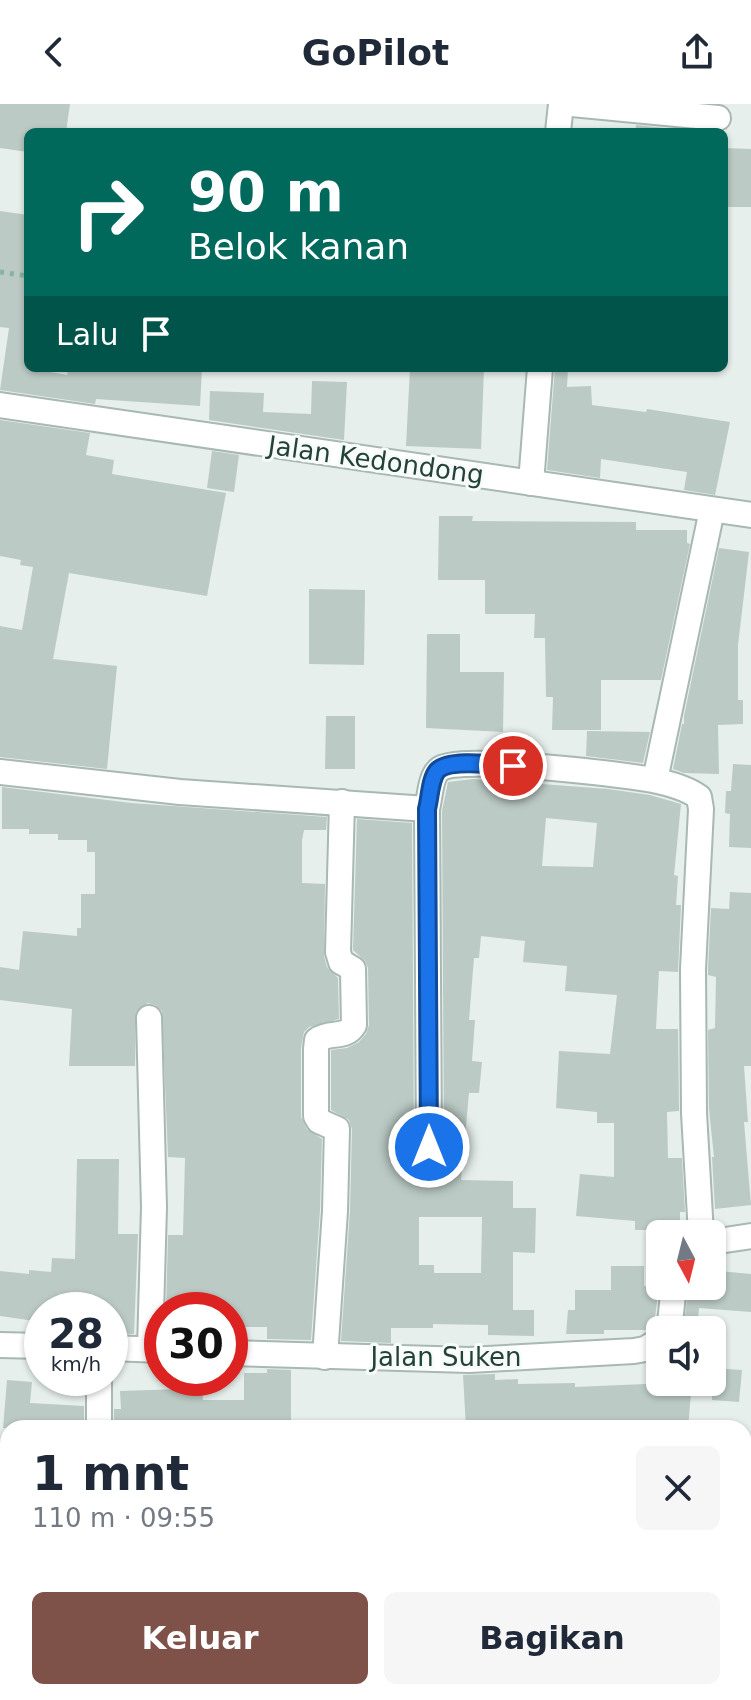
<!DOCTYPE html>
<html lang="id">
<head>
<meta charset="utf-8">
<style>
  :root { --surface:#fff; --page:#f6f6f7; --text:#1f2937; --muted:#747a83; --accent:#7f5249 }
  body { margin:0; font-family:"DejaVu Sans",sans-serif; background:var(--page); color:var(--text); height:100vh; display:flex; flex-direction:column; font-size:30px; white-space:nowrap }
  * { box-sizing:border-box; margin:0 }
  p { font-size:26px; color:var(--muted) }
  .icon { flex:none; width:44px; height:44px; fill:none; stroke:currentColor; stroke-width:2; stroke-linecap:round; stroke-linejoin:round }
  .map { position:relative; flex:1; overflow:hidden }
  .drawer { position:absolute; left:0px; top:1316px; width:752px; height:280px; display:flex; flex-direction:column; background:var(--surface); border-radius:24px 24px 0 0; box-shadow:0 2px 6px #0004 }
  .drawer>* { flex:none }
  .top-card { position:absolute; left:24px; top:24px; width:704px; height:244px; border-radius:12px; box-shadow:0 2px 6px #0004; background:#00695c; color:#fff; overflow:hidden }
  .needle { width:52px; rotate:173deg }
  .tools { position:absolute; left:646px; top:1116px; display:grid; gap:16px }
  .tools a { display:grid; place-items:center; width:80px; height:80px; border-radius:12px; background:var(--surface); box-shadow:0 2px 6px #0004; font-size:40px }
  .speed { position:absolute; left:24px; top:1188px; display:flex; gap:16px; font-size:40px; font-weight:700; text-align:center }
  .speed>* { display:grid; place-content:center; width:104px; height:104px; border-radius:50%; background:var(--surface); box-shadow:0 2px 6px #0004; line-height:1 }
  .speed small { font-size:20px; font-weight:400 }
  .speed .limit { border:12px solid #d22; background:#fff; color:#111 }
  .pin { position:absolute; display:grid; place-items:center; width:68px; height:68px; color:#fff; margin:-34px; border:4px solid #fff; border-radius:50%; box-shadow:0 2px 8px #0007 }
  .me { position:absolute; width:88px; margin:-44px; rotate:0deg; stroke-linejoin:round; filter:drop-shadow(0 0 6px #0008) }
  .turn { display:flex; align-items:center; gap:28px; height:168px; padding:0 32px; font-size:36px }
  .turn .icon { width:104px; height:104px; stroke-width:2.5 }
  .turn b { display:block; font-size:56px; line-height:68px }
  .then { display:flex; align-items:center; height:76px; padding:0 32px; background:#0003; gap:16px; font-size:30px }
  .round { display:grid; place-items:center; flex:none; width:84px; height:84px; border-radius:12px; background:var(--page) }
  .overview { display:flex; align-items:center; justify-content:space-between; height:136px; padding:0 32px }
  h1 { font-size:48px; font-weight:700; line-height:60px }
  .button { display:flex; gap:16px; margin-top:auto; padding:16px 32px }
  .button a { flex:1; height:92px; border-radius:12px; background:var(--accent); color:#fff; font-size:32px; font-weight:700; line-height:92px; text-align:center }
  .button a+a { background:var(--page); color:var(--text) }
  header { display:flex; justify-content:space-between; align-items:center; height:104px; padding:0 32px; background:var(--surface); font-size:36px; font-weight:700 }
  .map>svg:first-child { display:block }
  .building { fill:#bbcac4; fill-rule:evenodd }
  .lines { fill:none; stroke-linecap:round; stroke-linejoin:round }
  .lane-casing { stroke:#a8b8b2; stroke-width:18 }
  .street-casing { stroke:#a8b8b2; stroke-width:28 }
  .path { stroke:#86b3a5; stroke-width:5; stroke-dasharray:4 6; stroke-linecap:butt }
  .lane { stroke:#fff; stroke-width:14 }
  .street { stroke:#fff; stroke-width:24 }
  .route-casing { stroke:#114b97; stroke-width:20 }
  .route { stroke:#1a73e8; stroke-width:14 }
  .labels { text-anchor:middle; stroke-width:6; stroke-linejoin:round; paint-order:stroke }
  .street-label { font-size:26px; fill:#24423a; stroke:#f7fbf9 }
</style>
</head>
<body>
<header><svg class="icon" aria-label="back" viewBox="0 0 24 24"><path d="M15 5l-7 7 7 7"/></svg>GoPilot<svg class="icon" aria-label="share" viewBox="0 0 24 24"><path d="M12 15V3M7 8l5-5 5 5M5 13v7h14v-7"/></svg></header>
<div class="map">
<svg width="751" height="1596" viewBox="0 0 751 1596">
  <rect width="100%" height="100%" fill="#e6efeb"/>
  <g class="building">
    <polygon points="0,0 70,0 66,28 28,28 28,48 0,44"/>
    <polygon points="636,21 673,25 673,28 636,28"/>
    <polygon points="724,44 751,45 751,103 724,103"/>
    <polygon points="0,107 28,111 28,264 67,271 69,264 202,264 200,302 96,295 95,300 0,286 9,224 0,223"/>
    <polygon points="410,264 484,264 481,345 406,342"/>
    <polygon points="555,264 568,264 567,283 591,282 592,301 646,308 647,305 730,318 715,391 684,386 687,368 601,355 600,374 547,366"/>
    <polygon points="312,277 347,278 344,336 209,316 210,287 264,289 263,308 311,310"/>
    <polygon points="0,316 90,329 86,351 114,356 112,370 226,389 207,492 69,469 53,555 117,562 107,665 0,653 0,522 22,526 33,463 20,461 21,456 0,452"/>
    <polygon points="212,347 239,351 234,388 207,384"/>
    <polygon points="439,412 473,412 472,417 636,418 636,426 687,426 687,439 690,440 661,576 601,576 601,626 552,626 553,593 546,593 545,534 534,534 535,510 485,510 485,476 438,476"/>
    <polygon points="719,444 749,448 738,541 738,596 743,596 743,620 718,621 719,670 684,669 673,665 682,620 684,620 684,612"/>
    <polygon points="309,485 365,486 364,561 309,560"/>
    <polygon points="427,530 460,530 460,568 504,568 503,628 426,624"/>
    <polygon points="326,612 355,612 355,665 325,665"/>
    <polygon points="587,627 650,628 643,659 586,652"/>
    <polygon points="733,660 751,661 751,744 729,743 730,710 725,709 726,687 731,687"/>
    <path d="M473,675L608,685L650,691L681,700L674,771L678,772L676,801H681L678,868L659,867L656,925H678L679,1007L667,1008L668,1054H682L685,1108H680V1126H635V1117L576,1112L580,1070L614,1073V1019H597V1008L556,1004L559,947L610,950L617,891L565,887L567,862L523,858L525,837L481,832L479,854H474L469,916H475L472,957L482,958L479,989H469L461,1076L513,1077V1104H536L535,1149L513,1148V1206H534V1232L488,1231V1221L433,1220V1224H391V1239L341,1237L350,1107L352,1025L349,1016L331,1006V946L347,944L359,938L366,930L369,921L368,864L365,857L353,846L357,715L412,719L414,1043L421,1056L430,1058L442,1051L444,1043L442,707L448,678ZM546,714L597,719L593,763L542,762ZM419,1113H482L481,1169H434V1161H419Z"/>
    <polygon points="2,683 131,699 327,713 326,726 304,726 302,736 302,779 325,780 324,852 327,863 338,874 339,915 309,923 304,928 301,944 301,1013 307,1025 322,1035 320,1106 311,1236 267,1235 267,1223 230,1223 230,1206 166,1206 168,1131 183,1131 185,1054 168,1053 162,907 155,901 148,899 136,908 135,962 69,962 72,905 0,896 0,863 19,866 23,827 77,832 77,824 81,824 81,790 95,790 95,748 87,748 87,736 58,736 58,730 29,730 29,725 2,725"/>
    <polygon points="730,788 751,789 751,962 744,962 748,1018 744,1018 751,1101 715,1105 712,1053 714,1053 709,1005 708,926 715,924 716,873 708,871 708,865 711,804 729,805"/>
    <polygon points="77,1055 119,1055 118,1130 138,1130 134,1230 110,1229 110,1206 65,1204 65,1206 42,1206 42,1218 0,1212 0,1167 29,1170 29,1166 51,1168 52,1154 75,1155"/>
    <polygon points="611,1162 644,1162 644,1182 659,1182 655,1214 652,1224 647,1226 604,1226 604,1230 566,1230 568,1206 575,1206 575,1186 611,1186"/>
    <polygon points="719,1167 751,1170 751,1208 699,1204 697,1226 683,1226 689,1182 717,1182"/>
    <polygon points="712,1264 742,1266 739,1298 712,1296"/>
    <polygon points="267,1265 291,1266 291,1322 114,1324 114,1305 121,1305 120,1287 181,1285 181,1274 202,1274 203,1296 244,1296 244,1269 267,1269"/>
    <polygon points="495,1270 495,1276 518,1275 518,1280 575,1279 575,1283 692,1278 688,1324 524,1324 524,1320 466,1324 463,1271"/>
    <polygon points="7,1276 32,1278 30,1299 84,1302 84,1324 3,1324"/>
  </g>
  <g class="lines">
    <g class="lane-casing">
      <g id="lane">
        <polyline points="399,1588 400,1596"/>
        <polyline points="79,1596 79,1588"/>
        <polyline points="194,1596 194,1588"/>
      </g>
    </g>
    <g class="street-casing">
      <g id="street">
        <polyline points="572,0 718,14"/>
        <polyline points="558,28 561,0"/>
        <polyline points="0,301 751,411"/>
        <polyline points="531,379 540,264"/>
        <polyline points="0,668 180,688 427,705"/>
        <polyline points="655,676 712,406"/>
        <polyline points="149,914 154,1103 150,1245"/>
        <path d="M429,1043L427,705C430,694 430,672 440,665C458,650 623,671 653,676C668,679 686,684 699,693L701,705L693,865L694,1009L701,1130"/>
        <polyline points="712,1138 751,1132"/>
        <polyline points="666,1226 670,1218 674,1182"/>
        <polyline points="0,1241 42,1242"/>
        <polyline points="110,1244 162,1246"/>
        <polyline points="230,1249 469,1256 634,1247 645,1245 660,1236"/>
        <path d="M325,1253L335,1107L337,1025L319,1017L316,1012V945L317,936C330,927 346,935 354,921L353,865L341,858L338,848L342,698"/>
        <polyline points="99,1324 99,1274"/>
      </g>
    </g>
    <polyline class="path" points="0,168 28,172"/>
    <use href="#lane" class="lane"/>
    <use href="#street" class="street"/>
  </g>
  <g class="lines">
    <g class="route-casing">
      <path id="route" d="M429,1043L427,705C430,694 430,676 437,667C449,654 496,661 513,662"/>
    </g>
    <use href="#route" class="route"/>
  </g>
  <g class="labels">
    <g class="street-label">
      <text transform="translate(376 356) rotate(8)" y="9">Jalan Kedondong</text>
      <text x="446" y="1262">Jalan Suken</text>
    </g>
  </g>
</svg>
<div class="tools">
<a><svg class="needle" viewBox="-14 -14 28 28"><path d="M0-13l5 13h-10z" fill="#e53935"/><path d="M0 13l5-13h-10z" fill="#747a83"/></svg></a>
<a><svg class="icon" aria-label="sound" viewBox="0 0 24 24"><path d="M4 9h4l5-4v14l-5-4H4zM17 9q2 3 0 6"/></svg></a>
</div>
<div class="speed"><div>28<small>km/h</small></div><div class="limit">30</div></div>
<div class="pin" style="left:513px;top:662px;background:#d93025"><svg class="icon" aria-label="arrive" viewBox="0 0 24 24"><path d="M6 21V4h12l-3 4 3 4H6"/></svg></div>
<svg class="me" style="left:429px;top:1043px" viewBox="-20 -20 40 40"><circle r="17" fill="#1a73e8" stroke="#fff" stroke-width="3"/><path d="M0-11L8 9 0 5-8 9z" fill="#fff"/></svg>
<div class="top-card">
<div class="turn"><svg class="icon" aria-label="right" viewBox="0 0 24 24"><path d="M7 20v-9h11M14 6l5 5-5 5"/></svg><div><b>90 m</b>Belok kanan</div></div>
<div class="then">Lalu<svg class="icon" aria-label="arrive" viewBox="0 0 24 24"><path d="M6 21V4h12l-3 4 3 4H6"/></svg></div>
</div>
<section class="drawer">
<div class="overview"><div><h1>1 mnt</h1><p>110 m · 09:55</p></div><a class="round"><svg class="icon" aria-label="close" viewBox="0 0 24 24"><path d="M6 6l12 12M18 6L6 18"/></svg></a></div>
<div class="button"><a>Keluar</a><a>Bagikan</a></div>
</section>
</div>
</body>
</html>
